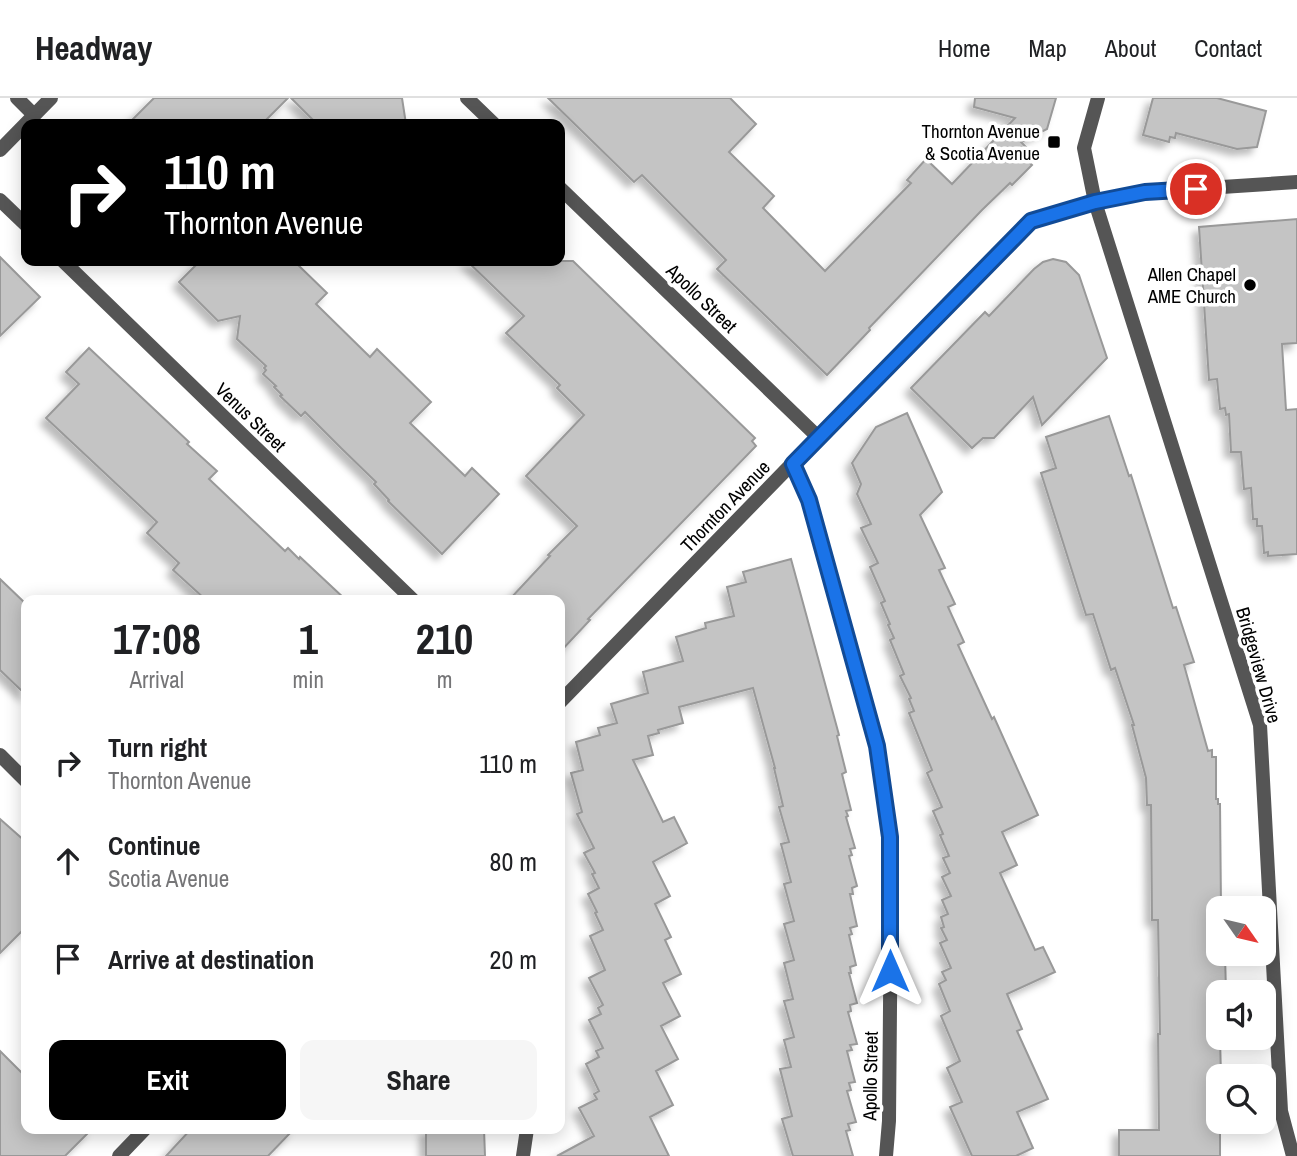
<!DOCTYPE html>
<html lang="en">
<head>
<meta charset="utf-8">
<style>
  :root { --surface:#fff; --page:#f6f6f6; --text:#202124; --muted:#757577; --line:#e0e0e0; --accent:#000 }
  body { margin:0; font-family:"Archivo Narrow",sans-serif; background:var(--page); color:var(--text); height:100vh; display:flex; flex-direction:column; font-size:26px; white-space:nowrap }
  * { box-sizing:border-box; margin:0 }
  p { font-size:23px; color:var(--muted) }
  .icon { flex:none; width:38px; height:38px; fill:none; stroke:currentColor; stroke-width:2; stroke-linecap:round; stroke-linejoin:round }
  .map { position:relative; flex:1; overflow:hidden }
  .side { position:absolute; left:21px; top:497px; width:544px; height:539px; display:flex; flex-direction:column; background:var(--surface); border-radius:14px; box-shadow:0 4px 18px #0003 }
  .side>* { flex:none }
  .hud { position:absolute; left:21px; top:21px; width:544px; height:147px; border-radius:14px; box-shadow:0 4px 18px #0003; background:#000; color:#fff; overflow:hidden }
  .needle { width:46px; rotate:124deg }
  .buttons { position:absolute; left:1206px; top:798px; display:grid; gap:14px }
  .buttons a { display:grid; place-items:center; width:70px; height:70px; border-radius:14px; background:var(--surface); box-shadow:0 4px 18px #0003; font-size:35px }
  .pin { position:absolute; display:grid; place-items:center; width:60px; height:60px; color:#fff; margin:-30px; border:4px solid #fff; border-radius:50%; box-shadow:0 2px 7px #0007 }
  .me { position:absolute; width:77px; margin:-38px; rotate:0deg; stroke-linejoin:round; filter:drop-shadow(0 0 5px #0008) }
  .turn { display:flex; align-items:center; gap:24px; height:147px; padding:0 28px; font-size:32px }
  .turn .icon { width:91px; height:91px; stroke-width:2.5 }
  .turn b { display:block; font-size:49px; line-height:60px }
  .eta { display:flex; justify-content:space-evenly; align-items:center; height:119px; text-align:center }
  .eta b { font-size:42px; font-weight:700; line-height:49px }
  .button { display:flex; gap:14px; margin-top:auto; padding:14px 28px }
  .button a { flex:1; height:80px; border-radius:14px; background:var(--accent); color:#fff; font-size:28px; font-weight:700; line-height:80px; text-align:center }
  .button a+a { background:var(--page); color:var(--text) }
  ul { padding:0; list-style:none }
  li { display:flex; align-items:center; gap:21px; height:98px; padding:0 28px }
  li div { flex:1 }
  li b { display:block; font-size:26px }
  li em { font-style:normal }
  header { display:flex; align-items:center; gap:42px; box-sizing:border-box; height:98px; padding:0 35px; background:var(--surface); border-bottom:2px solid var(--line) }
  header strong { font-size:33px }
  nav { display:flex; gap:38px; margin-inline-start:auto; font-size:24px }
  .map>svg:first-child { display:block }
  .building { fill:#c4c4c4; stroke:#999; stroke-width:2; filter:url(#shadow) }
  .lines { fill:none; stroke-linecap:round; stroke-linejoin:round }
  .service { stroke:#555; stroke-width:14 }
  .minor { stroke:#555; stroke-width:14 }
  .route-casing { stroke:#114b97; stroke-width:18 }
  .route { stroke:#1a73e8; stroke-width:12 }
  .poi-dot { fill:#000; stroke:#fff; stroke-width:2.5 }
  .labels { text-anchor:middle; stroke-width:7; stroke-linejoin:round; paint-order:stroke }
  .poi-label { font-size:19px; fill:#000; stroke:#fff; text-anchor:end }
  .street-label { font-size:19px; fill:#000; stroke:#fff }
</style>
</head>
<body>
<header>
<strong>Headway</strong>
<nav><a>Home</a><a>Map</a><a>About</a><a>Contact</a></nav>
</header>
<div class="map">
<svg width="1297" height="1058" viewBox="0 0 1297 1058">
  <defs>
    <filter id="shadow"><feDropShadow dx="-6" dy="6" stdDeviation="3.5" flood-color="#0004"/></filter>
  </defs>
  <rect width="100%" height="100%" fill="#fff"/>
  <g class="building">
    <polygon points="154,0 288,0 262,26 128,26"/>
    <polygon points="291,0 402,0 406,26 317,26"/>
    <polygon points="548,0 730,0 756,26 729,54 774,98 763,110 825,173 911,85 907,82 926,61 952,86 1015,20 974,9 975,0 1056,0 1047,31 1021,44 1029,52 1023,58 1032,67 1012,87 1010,85 982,112 869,230 870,232 827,277 717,171 726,162 642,77 634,84"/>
    <polygon points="1153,0 1217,0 1266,13 1257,49 1237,51 1176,35 1175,40 1170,39 1169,44 1143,37"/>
    <polygon points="1297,121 1297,245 1282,246 1286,312 1297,311 1297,456 1268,458 1268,454 1264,455 1262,428 1257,428 1257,421 1253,421 1251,390 1244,391 1241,354 1231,354 1229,316 1226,317 1225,310 1220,311 1217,281 1209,282 1199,129"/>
    <polygon points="0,159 40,199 0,238"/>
    <polygon points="1053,161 1066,164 1079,177 1107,260 1042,327 1033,299 994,340 983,340 972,350 911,290 985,214 989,218 1034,171 1043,164"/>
    <polygon points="200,163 294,163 327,195 316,206 370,259 377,251 431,304 410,325 465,378 472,370 499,396 442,456 388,403 389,402 374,386 376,384 341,350 305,314 301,318 280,298 282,297 274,289 276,288 263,276 266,272 264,270 266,268 237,241 240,218 218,223 179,184"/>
    <polygon points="467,163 573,163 755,340 752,343 756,348 588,521 590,522 560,554 560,502 509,502 550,458 548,457 577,428 526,378 584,317 557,290 560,287 506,235 524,218"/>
    <polygon points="89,250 189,344 187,346 217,373 209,381 285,453 288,450 299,461 300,459 346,502 206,502 173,472 179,465 147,435 157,424 46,320 79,286 66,274"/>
    <polygon points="907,315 942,394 920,417 945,470 939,472 955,506 948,509 964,544 958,547 992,621 994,619 1038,717 1002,734 1017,767 1000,775 1035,852 1043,849 1055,874 1007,896 1022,931 1017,933 1048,1001 1017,1014 1033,1050 1016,1058 972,1058 950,1009 962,1004 947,970 960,963 941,918 950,913 939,886 946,882 942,874 951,870 940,845 947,842 941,830 944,829 941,819 948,816 942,802 951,798 942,779 950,775 943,760 949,758 940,737 943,736 933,713 942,709 927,675 932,672 909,615 914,613 909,601 911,600 900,578 904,576 890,542 894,540 888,527 890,526 881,505 885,503 870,469 878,465 861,430 871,426 857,396 861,386 852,365 876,329"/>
    <polygon points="1109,318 1129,378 1131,377 1173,510 1176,509 1194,564 1184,567 1208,653 1212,652 1212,659 1216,659 1216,701 1218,701 1218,706 1220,706 1221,810 1218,810 1218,856 1225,856 1226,894 1218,894 1218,940 1220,940 1221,978 1218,978 1218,1024 1220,1024 1220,1058 1119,1058 1119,1032 1159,1032 1158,936 1160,936 1158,822 1152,822 1151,707 1147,707 1146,680 1132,627 1134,627 1115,570 1111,572 1093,516 1086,517 1041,375 1056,370 1046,339"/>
    <polygon points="791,461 839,637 837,638 846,674 842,676 851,712 846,713 848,718 846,719 855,750 850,751 852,757 849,758 857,788 852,790 853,796 850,796 857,828 850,830 852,836 849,837 856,867 850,869 851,875 849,875 857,905 850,907 851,913 848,914 857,946 850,947 852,952 847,953 855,984 849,985 851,992 847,993 856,1024 848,1026 850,1032 846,1033 853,1058 793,1058 782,1021 792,1018 780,971 791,969 784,942 794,939 784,903 793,901 784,865 794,862 784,826 794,823 784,786 791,784 781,746 789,744 779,709 783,708 774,670 775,670 753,590 679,609 683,625 658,632 659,635 648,638 653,657 633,662 663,724 674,719 687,745 653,764 670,798 655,806 671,839 665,842 681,876 663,885 680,918 661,928 678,961 656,973 673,1007 650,1019 669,1058 557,1058 594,1038 579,1010 597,1001 594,996 599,993 586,966 599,959 596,953 603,950 589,922 601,916 598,910 603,907 589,880 605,872 590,838 603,832 595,815 597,814 588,796 599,790 592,776 595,775 584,755 594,750 577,716 582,714 571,675 583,672 576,644 600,637 598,630 617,625 611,606 648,595 643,574 683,563 676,539 706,530 705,525 734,518 727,489 746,484 743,474"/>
    <polygon points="0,481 26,506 26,597 0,572"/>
    <polygon points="0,721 26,744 26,829 0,855"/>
    <polygon points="0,953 26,979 26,1031 92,1031 65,1058 0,1058"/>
    <polygon points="191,1031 294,1031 268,1058 166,1058"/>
    <polygon points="426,1031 484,1031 485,1058 426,1058"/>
  </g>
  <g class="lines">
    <polyline class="service" points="17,0 34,17"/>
    <g class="minor">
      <polyline points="467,0 494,26"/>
      <polyline points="1098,0 1084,50 1095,104 1260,627 1281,1013 1293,1058"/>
      <polyline points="0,52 51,0"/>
      <polyline points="560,90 818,339"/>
      <polyline points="0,102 26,127"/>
      <polyline points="63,163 413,502"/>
      <polyline points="793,366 809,402 877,648 890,739 891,797 889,1023 886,1058"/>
      <polyline points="560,604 818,339 1031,123 1095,104 1145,94 1297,84"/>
      <polyline points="0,657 26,683"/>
      <polyline points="119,1058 145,1031"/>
      <polyline points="523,1058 527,1031"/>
    </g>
  </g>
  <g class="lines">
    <g class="route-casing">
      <polyline id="route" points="890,873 890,739 877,648 809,402 793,366 1031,123 1095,104 1145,94 1196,91"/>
    </g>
    <use href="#route" class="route"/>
  </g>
  <g class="poi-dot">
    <rect x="1047" y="37" width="14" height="14" rx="3.5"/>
    <circle cx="1250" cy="187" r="7"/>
  </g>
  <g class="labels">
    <g class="poi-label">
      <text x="1040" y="40">Thornton Avenue<tspan x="1040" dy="22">&amp; Scotia Avenue</tspan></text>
      <text x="1236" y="183">Allen Chapel<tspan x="1236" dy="22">AME Church</tspan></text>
    </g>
    <g class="street-label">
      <text transform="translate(702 200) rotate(44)" y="7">Apollo Street</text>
      <text transform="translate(251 319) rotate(44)" y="7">Venus Street</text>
      <text transform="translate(725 408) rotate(-46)" y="7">Thornton Avenue</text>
      <text transform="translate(1259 567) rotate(74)" y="7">Bridgeview Drive</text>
      <text transform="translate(870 978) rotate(-89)" y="7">Apollo Street</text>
    </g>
  </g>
</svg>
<div class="buttons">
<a><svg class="needle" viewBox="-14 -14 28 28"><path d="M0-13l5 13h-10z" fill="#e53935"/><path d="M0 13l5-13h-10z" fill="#757577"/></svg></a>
<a><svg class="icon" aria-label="sound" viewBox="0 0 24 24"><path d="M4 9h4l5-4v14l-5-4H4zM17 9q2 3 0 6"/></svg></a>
<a><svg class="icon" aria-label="search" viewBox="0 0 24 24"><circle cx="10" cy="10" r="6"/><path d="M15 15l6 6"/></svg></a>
</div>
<div class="pin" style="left:1196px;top:91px;background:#d93025"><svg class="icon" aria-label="arrive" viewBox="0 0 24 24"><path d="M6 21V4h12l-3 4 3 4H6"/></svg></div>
<svg class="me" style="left:890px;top:873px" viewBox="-20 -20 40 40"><path d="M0-17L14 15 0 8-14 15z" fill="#1a73e8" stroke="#fff" stroke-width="4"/></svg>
<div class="hud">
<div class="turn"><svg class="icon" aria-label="right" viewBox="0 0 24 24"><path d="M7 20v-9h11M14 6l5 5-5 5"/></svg><div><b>110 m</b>Thornton Avenue</div></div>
</div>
<section class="side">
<div class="eta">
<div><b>17:08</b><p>Arrival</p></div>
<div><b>1</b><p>min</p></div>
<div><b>210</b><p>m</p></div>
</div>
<ul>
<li><svg class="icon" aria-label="right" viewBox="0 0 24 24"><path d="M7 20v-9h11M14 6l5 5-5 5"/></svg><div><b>Turn right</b><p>Thornton Avenue</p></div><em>110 m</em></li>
<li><svg class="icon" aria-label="ahead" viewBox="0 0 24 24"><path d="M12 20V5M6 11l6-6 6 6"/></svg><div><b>Continue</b><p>Scotia Avenue</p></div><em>80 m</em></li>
<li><svg class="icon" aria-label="arrive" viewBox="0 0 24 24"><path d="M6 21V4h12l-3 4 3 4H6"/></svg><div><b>Arrive at destination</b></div><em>20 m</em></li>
</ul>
<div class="button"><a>Exit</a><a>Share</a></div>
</section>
</div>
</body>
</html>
